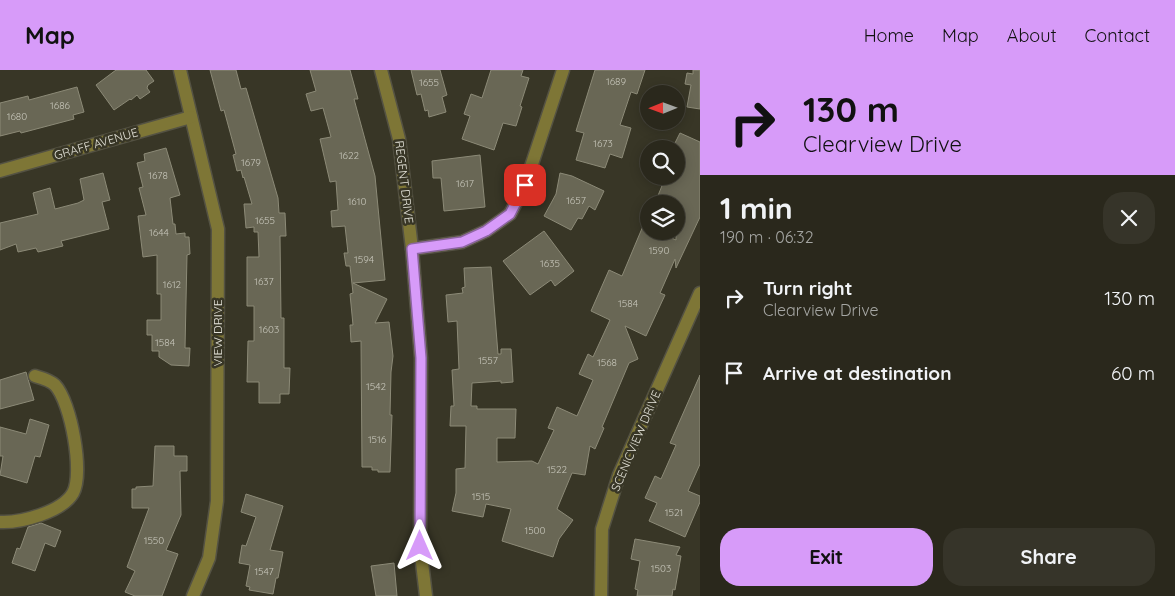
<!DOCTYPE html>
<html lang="en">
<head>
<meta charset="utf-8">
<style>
  :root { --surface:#2a281c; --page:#363429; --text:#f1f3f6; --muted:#a5a6a3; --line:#46443b; --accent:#d79bf9 }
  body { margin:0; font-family:Quicksand,sans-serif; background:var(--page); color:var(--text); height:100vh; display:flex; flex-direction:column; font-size:19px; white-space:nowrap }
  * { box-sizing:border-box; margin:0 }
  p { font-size:16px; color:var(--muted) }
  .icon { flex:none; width:28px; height:28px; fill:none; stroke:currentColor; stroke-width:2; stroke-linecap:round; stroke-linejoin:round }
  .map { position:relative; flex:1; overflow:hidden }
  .sheet { display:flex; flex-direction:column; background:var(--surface); width:475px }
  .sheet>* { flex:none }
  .guide { background:#d79bf9; color:#111; overflow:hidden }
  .needle { width:32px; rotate:269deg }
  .controls { position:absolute; left:640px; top:15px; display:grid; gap:10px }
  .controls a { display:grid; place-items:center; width:45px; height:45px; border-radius:50%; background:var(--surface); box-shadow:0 2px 12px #0003,0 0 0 1px var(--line); font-size:25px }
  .pin { position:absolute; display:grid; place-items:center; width:42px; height:42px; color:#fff; margin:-21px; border-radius:10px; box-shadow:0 2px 8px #0006 }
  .me { position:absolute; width:55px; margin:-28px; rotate:0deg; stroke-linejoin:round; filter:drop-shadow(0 0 4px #0008) }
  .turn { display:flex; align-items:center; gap:18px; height:105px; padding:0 20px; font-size:22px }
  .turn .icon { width:65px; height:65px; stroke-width:2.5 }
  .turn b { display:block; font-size:35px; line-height:42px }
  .round { display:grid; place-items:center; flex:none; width:52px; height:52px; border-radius:20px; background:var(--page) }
  .overview { display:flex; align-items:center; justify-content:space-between; height:85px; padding:0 20px }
  h1 { font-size:30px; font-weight:800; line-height:38px }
  .action { display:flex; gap:10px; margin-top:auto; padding:10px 20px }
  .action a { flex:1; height:58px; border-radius:20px; background:var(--accent); color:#111; font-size:20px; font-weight:800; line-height:58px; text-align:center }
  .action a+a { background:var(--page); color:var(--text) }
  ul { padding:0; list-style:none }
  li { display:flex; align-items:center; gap:15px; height:75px; padding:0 20px }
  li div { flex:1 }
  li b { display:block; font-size:19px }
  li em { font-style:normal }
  header { display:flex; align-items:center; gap:30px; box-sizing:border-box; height:70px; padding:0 25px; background:var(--accent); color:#111 }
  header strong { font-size:24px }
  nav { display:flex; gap:28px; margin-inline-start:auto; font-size:18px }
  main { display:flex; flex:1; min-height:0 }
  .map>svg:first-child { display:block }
  .building { fill:#696755; stroke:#8c8a77 }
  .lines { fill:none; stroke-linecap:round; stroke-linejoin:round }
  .minor-casing { stroke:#545243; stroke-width:15 }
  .minor { stroke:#7e7636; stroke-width:12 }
  .route-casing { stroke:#8c65a2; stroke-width:12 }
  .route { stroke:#d79bf9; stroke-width:9 }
  .labels { text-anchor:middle; stroke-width:5; stroke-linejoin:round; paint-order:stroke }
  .number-label { font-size:10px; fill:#c6c5b9 }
  .street-label { font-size:12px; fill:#e5e4da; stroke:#383626 }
</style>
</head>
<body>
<header>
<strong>Map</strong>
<nav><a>Home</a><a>Map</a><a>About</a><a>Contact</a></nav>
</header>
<main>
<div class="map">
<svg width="700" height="526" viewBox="0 0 700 526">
  <rect width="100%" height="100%" fill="#383626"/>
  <g class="building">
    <polygon points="116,0 146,0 154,11 148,15 147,18 150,22 140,29 137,25 131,30 130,29 114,40 96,15"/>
    <polygon points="210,0 236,0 241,19 246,18 278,128 279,143 285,143 286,166 280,166 281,248 284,248 284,298 290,298 289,324 280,324 280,333 259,333 259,312 247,312 248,271 254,271 254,236 247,236 247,187 259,187 258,162 254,162 254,157 246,158 244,134 252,134 244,107 243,108 241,100 237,101 233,85 236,84 224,40 221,41"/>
    <polygon points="310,0 350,0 358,29 354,29 375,106 385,210 353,213 387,229 375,253 389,252 393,286 391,302 390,345 392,345 390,402 378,402 378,400 372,400 372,397 362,397 361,271 351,272 350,255 353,255 350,224 353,223 350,196 346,196 344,183 348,183 345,156 332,157 331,141 338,140 336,111 330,112 320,69 331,67 323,38 311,41 306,24 316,21"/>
    <polygon points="411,0 440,0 447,25 442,27 446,42 429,47 428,40 425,41 421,24 417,25"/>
    <polygon points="491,0 523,0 521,6 529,8 520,36 522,37 516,56 503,53 494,80 462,69 470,46 464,44 471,24 482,28"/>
    <polygon points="595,0 645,0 637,24 631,22 620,55 631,58 622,88 610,84 605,98 576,90 584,63 576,61"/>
    <polygon points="693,0 700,0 700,39 687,37 691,15 685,14 687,3 693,4"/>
    <polygon points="77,17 84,42 73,45 74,49 21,63 20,61 0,66 0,33 28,26 29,30"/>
    <polygon points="680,63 700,72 700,147 676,198 675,189 660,223 665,225 646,266 625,256 638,289 629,293 602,357 604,358 595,379 590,376 585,405 572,403 557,439 573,450 559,469 553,487 502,471 511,439 486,434 483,447 452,441 456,423 456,399 465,398 466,356 450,356 451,336 454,336 452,300 459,299 457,251 448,252 446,225 463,223 462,218 465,217 464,198 491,197 498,284 501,284 501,279 511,279 513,312 501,313 501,311 472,313 471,336 477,336 477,339 516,339 515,368 497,368 497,392 532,391 538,394 554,360 548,358 557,337 577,346 593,310 579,304 588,284 593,287 610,250 591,241 609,200 622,206 643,156 649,159 649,161 655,161 676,170 676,134 670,134 657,128 666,106 676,106 676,79 672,79"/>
    <polygon points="166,78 180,125 170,128 173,154 175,154 176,164 185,163 185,167 189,167 190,184 187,185 185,278 190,278 189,296 171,295 159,287 159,281 152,281 152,265 147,265 147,250 161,250 161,224 157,224 157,185 143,187 138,146 146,145 139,118 143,117 137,93 145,91 144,84"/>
    <polygon points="480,85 485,137 444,141 441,108 433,108 432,91"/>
    <polygon points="103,103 110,130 102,132 109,159 61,171 63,176 38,182 36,178 18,182 16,174 0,180 0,153 38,144 33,123 50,118 55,139 78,133 84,130 80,109"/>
    <polygon points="560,103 572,106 604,121 595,140 589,136 582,149 578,148 571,160 544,146 556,124"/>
    <polygon points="544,161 574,201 555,216 551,210 530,225 503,191"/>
    <polygon points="26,302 34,330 0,339 0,310"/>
    <polygon points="700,305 700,394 688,421 700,426 700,432 685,467 649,451 657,433 645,428 655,406 661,409 676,375 670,373"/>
    <polygon points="30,349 49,355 40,387 35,386 27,413 0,405 3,386 0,386 0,357 26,364"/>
    <polygon points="155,376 174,376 174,386 187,386 187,401 180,401 181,445 166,480 178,484 162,526 135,526 125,522 135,501 127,497 149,438 132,438 132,419 136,419 136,417 153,416"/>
    <polygon points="246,424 283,436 270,480 283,482 278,508 276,508 273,524 249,520 250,517 246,516 250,495 239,493 242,475 246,476 256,447 241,442"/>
    <polygon points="41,453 61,461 55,477 45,473 35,501 12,493 17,478 20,479 28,457"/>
    <polygon points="635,469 680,477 676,485 681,486 675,520 673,519 672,526 637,526 638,520 635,519 640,491 631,489"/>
    <polygon points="394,493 397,526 376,526 371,496"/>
  </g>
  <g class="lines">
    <g class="minor-casing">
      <g id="minor">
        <polyline points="180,0 218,159 217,431 209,488 193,526"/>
        <polyline points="381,0 399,69 412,179 421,288 420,476 426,526"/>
        <polyline points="0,101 191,47"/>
        <polyline points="412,179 462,172 486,161 510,144 525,115 563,0"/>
        <path d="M0,452C21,453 62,442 73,423C84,403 71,332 55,315C50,310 42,308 35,306"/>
        <polyline points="601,526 602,459 619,405 700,223"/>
      </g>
    </g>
    <use href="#minor" class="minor"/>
  </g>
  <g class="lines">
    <g class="route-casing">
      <polyline id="route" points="420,476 421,288 412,179 462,172 486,161 510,144 525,115"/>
    </g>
    <use href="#route" class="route"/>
  </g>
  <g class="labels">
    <g class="number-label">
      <text x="616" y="15">1689</text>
      <text x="429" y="16">1655</text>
      <text x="60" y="39">1686</text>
      <text x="17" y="50">1680</text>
      <text x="603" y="77">1673</text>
      <text x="349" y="89">1622</text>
      <text x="251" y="96">1679</text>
      <text x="158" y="109">1678</text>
      <text x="465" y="117">1617</text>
      <text x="576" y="134">1657</text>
      <text x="357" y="135">1610</text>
      <text x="265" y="154">1655</text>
      <text x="159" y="166">1644</text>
      <text x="659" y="184">1590</text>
      <text x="364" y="193">1594</text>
      <text x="550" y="197">1635</text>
      <text x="264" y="215">1637</text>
      <text x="172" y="218">1612</text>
      <text x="628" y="237">1584</text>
      <text x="269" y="263">1603</text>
      <text x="165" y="276">1584</text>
      <text x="488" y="294">1557</text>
      <text x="607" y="296">1568</text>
      <text x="376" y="320">1542</text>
      <text x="377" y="373">1516</text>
      <text x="557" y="403">1522</text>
      <text x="481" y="430">1515</text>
      <text x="674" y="446">1521</text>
      <text x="535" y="464">1500</text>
      <text x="154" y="474">1550</text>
      <text x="661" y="502">1503</text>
      <text x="264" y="505">1547</text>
    </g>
    <g class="street-label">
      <text transform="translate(96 74) rotate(-16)" y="4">GRAFF AVENUE</text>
      <text transform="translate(404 112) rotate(83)" y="4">REGENT DRIVE</text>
      <text transform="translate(218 263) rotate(-90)" y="4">VIEW DRIVE</text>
      <text transform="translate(636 371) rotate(-67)" y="4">SCENICVIEW DRIVE</text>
    </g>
  </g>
</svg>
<div class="controls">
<a><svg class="needle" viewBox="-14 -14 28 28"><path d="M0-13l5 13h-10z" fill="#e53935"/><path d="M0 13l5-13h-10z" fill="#a5a6a3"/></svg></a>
<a><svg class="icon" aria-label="search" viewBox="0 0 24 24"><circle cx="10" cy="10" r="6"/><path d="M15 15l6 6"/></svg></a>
<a><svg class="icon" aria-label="layers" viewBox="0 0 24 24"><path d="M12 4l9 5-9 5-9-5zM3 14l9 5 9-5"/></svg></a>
</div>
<div class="pin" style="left:525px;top:115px;background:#d93025"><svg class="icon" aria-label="arrive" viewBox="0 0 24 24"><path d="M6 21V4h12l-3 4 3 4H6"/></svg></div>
<svg class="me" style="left:420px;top:476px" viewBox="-20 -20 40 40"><path d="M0-17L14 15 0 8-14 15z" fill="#d79bf9" stroke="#fff" stroke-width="4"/></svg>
</div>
<section class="sheet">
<div class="guide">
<div class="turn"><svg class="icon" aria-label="right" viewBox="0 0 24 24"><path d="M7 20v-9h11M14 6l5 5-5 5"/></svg><div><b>130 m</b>Clearview Drive</div></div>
</div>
<div class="overview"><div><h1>1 min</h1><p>190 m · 06:32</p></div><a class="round"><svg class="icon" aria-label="close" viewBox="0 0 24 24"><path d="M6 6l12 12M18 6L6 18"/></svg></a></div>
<ul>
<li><svg class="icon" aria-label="right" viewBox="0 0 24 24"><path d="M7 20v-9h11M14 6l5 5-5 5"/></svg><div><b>Turn right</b><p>Clearview Drive</p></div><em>130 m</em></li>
<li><svg class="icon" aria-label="arrive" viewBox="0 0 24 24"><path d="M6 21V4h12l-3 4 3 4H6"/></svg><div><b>Arrive at destination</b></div><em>60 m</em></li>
</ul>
<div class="action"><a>Exit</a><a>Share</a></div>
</section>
</main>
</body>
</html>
